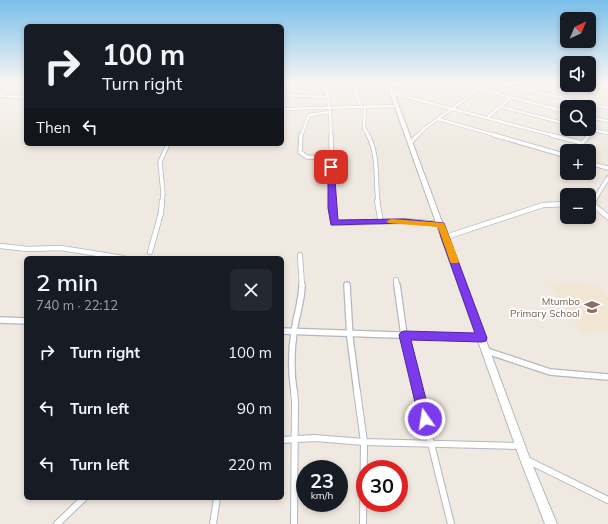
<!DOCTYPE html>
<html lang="en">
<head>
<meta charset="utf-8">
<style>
  :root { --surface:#171b24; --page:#242831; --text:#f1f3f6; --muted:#9ea1a6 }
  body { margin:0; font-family:Mulish,sans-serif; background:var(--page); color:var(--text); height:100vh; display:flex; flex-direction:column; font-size:15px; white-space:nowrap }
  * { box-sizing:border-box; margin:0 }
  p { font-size:13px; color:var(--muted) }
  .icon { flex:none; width:22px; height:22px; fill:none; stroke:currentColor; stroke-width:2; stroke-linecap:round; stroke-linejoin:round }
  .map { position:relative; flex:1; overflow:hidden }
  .drawer { position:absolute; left:24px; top:256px; width:260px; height:244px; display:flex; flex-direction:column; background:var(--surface); border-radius:6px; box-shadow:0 2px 6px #0003 }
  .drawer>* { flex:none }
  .hud { position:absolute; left:24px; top:24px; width:260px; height:122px; border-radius:6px; box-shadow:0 2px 6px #0003; background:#171b24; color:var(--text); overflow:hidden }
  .needle { width:26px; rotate:44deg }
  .fabs { position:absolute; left:560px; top:12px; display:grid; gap:8px }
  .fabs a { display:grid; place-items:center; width:36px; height:36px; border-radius:6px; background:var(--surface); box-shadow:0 2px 6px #0003; font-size:20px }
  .speed { position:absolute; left:296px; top:460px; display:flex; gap:8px; font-size:20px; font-weight:700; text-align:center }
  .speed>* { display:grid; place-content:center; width:52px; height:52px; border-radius:50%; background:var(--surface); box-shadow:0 2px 6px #0003; line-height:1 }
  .speed small { font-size:10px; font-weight:400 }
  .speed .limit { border:6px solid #d22; background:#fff; color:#111 }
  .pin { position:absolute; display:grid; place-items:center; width:34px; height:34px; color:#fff; margin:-17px; border-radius:8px; box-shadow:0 2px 6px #0006 }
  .me { position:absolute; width:44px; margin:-22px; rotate:347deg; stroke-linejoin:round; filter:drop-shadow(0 0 3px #0008) }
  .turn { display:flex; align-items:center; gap:14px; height:84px; padding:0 12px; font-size:18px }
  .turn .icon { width:52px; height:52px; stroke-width:2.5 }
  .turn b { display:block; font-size:28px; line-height:34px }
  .then { display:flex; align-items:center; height:38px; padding:0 12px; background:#0003; gap:8px; font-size:15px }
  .round { display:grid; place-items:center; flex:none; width:42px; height:42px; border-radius:6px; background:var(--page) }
  .head { display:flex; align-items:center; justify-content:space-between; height:68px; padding:0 12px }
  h1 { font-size:24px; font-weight:600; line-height:30px }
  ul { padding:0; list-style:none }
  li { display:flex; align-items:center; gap:12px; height:56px; padding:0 12px }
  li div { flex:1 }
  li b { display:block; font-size:15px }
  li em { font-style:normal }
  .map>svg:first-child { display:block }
  .education { fill:#f0e6d1 }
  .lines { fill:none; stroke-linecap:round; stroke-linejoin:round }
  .street-far4-casing { stroke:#b4b7c1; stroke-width:3.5 }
  .street-far3-casing { stroke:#b4b7c1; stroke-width:5 }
  .street-far2-casing { stroke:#b4b7c1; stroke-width:6 }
  .street-far1-casing { stroke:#b4b7c1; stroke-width:8 }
  .street-casing { stroke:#b4b7c1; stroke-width:8 }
  .secondary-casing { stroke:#b4b7c1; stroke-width:2 }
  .street-far4 { stroke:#fff; stroke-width:2.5 }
  .street-far3 { stroke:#fff; stroke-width:3.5 }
  .street-far2 { stroke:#fff; stroke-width:4.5 }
  .street-far1 { stroke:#fff; stroke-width:5.5 }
  .street { stroke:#fff; stroke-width:6 }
  .secondary { fill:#fff; fill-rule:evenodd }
  .route { fill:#7c3aed; stroke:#51269a }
  .slow { fill:#f59e0b }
  .labels { text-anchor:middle; stroke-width:4; stroke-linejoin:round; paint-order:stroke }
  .education-label { font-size:10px; fill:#785e54; stroke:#fff; text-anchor:end }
</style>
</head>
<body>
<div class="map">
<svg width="608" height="524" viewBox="0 0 608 524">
  <rect width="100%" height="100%" fill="#efe9e1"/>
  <polygon class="education" points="576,283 598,285 608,297 608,331 582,333 549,284"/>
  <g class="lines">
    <g class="street-far4-casing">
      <g id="street-far4">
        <polyline points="325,82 330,111 331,136"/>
        <polyline points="352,82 361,107"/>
        <polyline points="453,82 567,112"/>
        <polyline points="491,82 608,108"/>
        <polyline points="522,89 533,82"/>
        <polyline points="392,93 555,136"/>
        <polyline points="551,94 568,85 608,87"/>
        <polyline points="0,95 23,82"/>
        <polyline points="282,95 326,97"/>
        <polyline points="0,96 26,97"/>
        <polyline points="365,107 364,128 369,136"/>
        <polyline points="501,107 567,124"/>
        <polyline points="282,109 397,106"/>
        <polyline points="488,117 512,97"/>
        <polyline points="589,117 608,121"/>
        <polyline points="438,119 498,136"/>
        <polyline points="588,129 608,133"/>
        <polyline points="301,136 309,115 330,112"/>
        <polyline points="417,136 425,128 478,90"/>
        <polyline points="589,136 593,130"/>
      </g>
    </g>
    <g class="street-far3-casing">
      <g id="street-far3">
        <polyline points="301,135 300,152 307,157 330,158"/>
        <polyline points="331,135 332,202"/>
        <path d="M368,135C379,156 375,179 378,202"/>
        <polyline points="494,135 567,156"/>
        <polyline points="551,135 582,143"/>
        <polyline points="411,142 418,135"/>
        <polyline points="576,151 589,135"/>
        <polyline points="589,163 608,168"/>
        <polyline points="162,202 163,193 160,162 168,144"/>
        <polyline points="593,202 608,178"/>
      </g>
    </g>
    <g class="street-far2-casing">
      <g id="street-far2">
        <polyline points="332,201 334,223 405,221 441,224"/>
        <polyline points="377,201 381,222"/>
        <polyline points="589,204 592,204 594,201"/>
        <polyline points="592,204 608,217"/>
        <polyline points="446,237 543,205 567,204"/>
        <polyline points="0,246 28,249 61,248 123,258"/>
        <polyline points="150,252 161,213 162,201"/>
        <polyline points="300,255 302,286"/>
        <polyline points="396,280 397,286"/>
      </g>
    </g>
    <g class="street-far1-casing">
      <g id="street-far1">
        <polyline points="347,285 350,338 357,392"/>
        <polyline points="397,285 404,335 418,392"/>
        <polyline points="0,320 26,321"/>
        <polyline points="282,331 482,338"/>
        <polyline points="487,351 550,372 608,377"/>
        <path d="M294,392C291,372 291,352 294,332C296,316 302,301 302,285"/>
      </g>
    </g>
    <g class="street-casing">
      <g id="street">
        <polyline points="294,391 295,402 294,524"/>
        <polyline points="357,391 364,442 363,524"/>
        <polyline points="418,391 451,524"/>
        <polyline points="282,440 314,438 364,442 520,446"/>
        <polyline points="527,460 608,500"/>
        <polyline points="57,524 84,498"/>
        <polyline points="213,524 217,498"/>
      </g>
    </g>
    <g class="secondary-casing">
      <polygon id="secondary" points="386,82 390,82 530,459 557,524 545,524 520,459"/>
    </g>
    <use href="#street-far4" class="street-far4"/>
    <use href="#street-far3" class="street-far3"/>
    <use href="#street-far2" class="street-far2"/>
    <use href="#street-far1" class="street-far1"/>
    <use href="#street" class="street"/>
    <use href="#secondary" class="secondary"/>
  </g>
  <linearGradient id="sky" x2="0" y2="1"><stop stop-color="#7abfeb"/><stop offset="0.53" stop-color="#f8f5f2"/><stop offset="1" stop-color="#f8f5f2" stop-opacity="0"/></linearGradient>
  <rect width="608" height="155" fill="url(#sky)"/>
  <polygon class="route" points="331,165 334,167 338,220 404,219 444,223 487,338 486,341 482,342 411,340 431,419 430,423 425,425 420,423 419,419 399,335 401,332 404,331 475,333 441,237 438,226 404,223 331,225 328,208 328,167"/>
  <polygon class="slow" points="391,219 444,223 459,261 458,263 451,263 450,261 438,227 388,223 387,221"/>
  <defs>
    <g id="school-bare" transform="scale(1.2)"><path d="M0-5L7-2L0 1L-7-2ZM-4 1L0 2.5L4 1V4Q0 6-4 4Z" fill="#8d6e63" stroke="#fff" stroke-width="2.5" paint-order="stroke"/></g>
  </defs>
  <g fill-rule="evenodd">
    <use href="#school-bare" x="592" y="307"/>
  </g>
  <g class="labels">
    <g class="education-label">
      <text x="580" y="305">Mtumbo<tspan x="580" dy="12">Primary School</tspan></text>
    </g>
  </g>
</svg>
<div class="fabs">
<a><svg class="needle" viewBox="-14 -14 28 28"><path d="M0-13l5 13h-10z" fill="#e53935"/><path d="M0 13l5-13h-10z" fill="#9ea1a6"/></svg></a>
<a><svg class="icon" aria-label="sound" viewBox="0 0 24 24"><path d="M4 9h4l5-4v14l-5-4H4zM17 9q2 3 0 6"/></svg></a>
<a><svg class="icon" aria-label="search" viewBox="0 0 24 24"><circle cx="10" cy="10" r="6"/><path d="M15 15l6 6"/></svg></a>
<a>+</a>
<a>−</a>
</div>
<div class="speed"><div>23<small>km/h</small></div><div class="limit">30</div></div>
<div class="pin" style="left:331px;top:167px;background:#d93025"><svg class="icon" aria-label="arrive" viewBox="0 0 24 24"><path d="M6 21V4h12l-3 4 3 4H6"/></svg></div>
<svg class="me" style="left:425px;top:419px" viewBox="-20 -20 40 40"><circle r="17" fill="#7c3aed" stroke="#fff" stroke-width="3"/><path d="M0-11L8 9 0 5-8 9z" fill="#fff"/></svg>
<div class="hud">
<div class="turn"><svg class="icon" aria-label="right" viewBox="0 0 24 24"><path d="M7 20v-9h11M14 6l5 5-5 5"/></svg><div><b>100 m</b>Turn right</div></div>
<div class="then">Then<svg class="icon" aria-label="left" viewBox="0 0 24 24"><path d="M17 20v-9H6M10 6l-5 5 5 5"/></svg></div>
</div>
<section class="drawer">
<div class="head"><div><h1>2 min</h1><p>740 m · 22:12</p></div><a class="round"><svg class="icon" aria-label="close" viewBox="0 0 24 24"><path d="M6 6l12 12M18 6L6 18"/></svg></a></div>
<ul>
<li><svg class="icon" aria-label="right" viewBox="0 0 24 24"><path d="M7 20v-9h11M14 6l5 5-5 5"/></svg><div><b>Turn right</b></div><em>100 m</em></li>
<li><svg class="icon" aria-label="left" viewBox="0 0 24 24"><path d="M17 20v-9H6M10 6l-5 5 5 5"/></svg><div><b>Turn left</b></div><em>90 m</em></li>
<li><svg class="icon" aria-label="left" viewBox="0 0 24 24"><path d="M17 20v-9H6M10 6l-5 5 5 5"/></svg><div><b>Turn left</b></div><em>220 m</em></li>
</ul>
</section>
</div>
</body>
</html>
